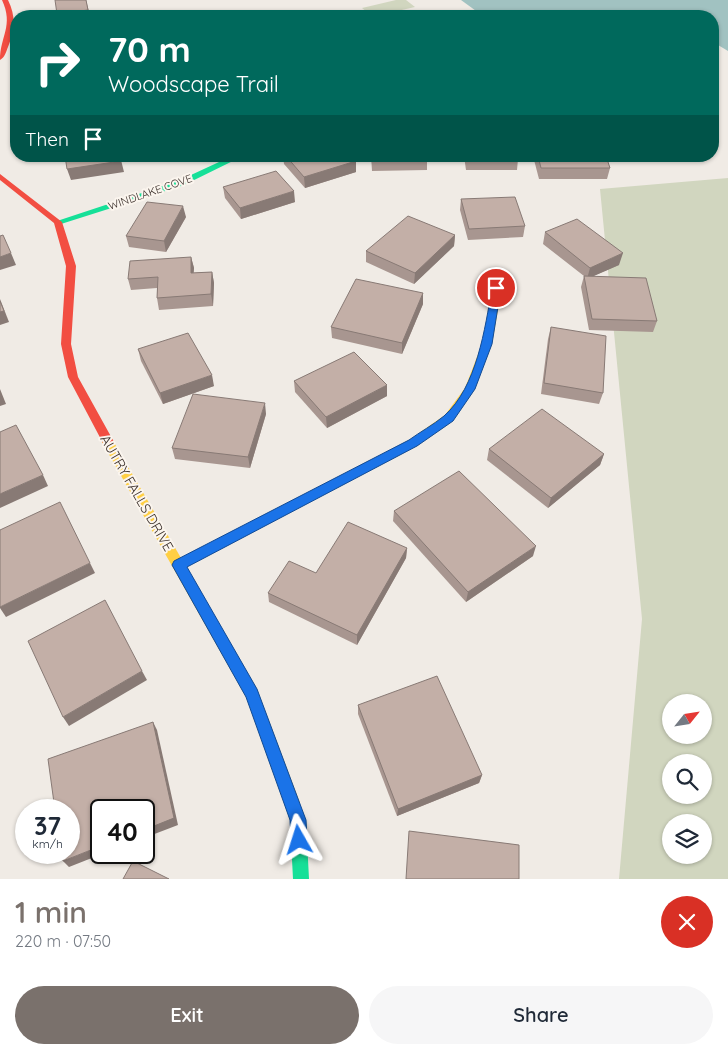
<!DOCTYPE html>
<html lang="en">
<head>
<meta charset="utf-8">
<style>
  :root { --surface:#fff; --page:#f6f6f7; --text:#1f2937; --muted:#747a83; --accent:#7a716c }
  body { margin:0; font-family:Quicksand,sans-serif; background:var(--page); color:var(--text); height:100vh; display:flex; flex-direction:column; font-size:19px; white-space:nowrap }
  * { box-sizing:border-box; margin:0 }
  p { font-size:16px; color:var(--muted) }
  .icon { flex:none; width:28px; height:28px; fill:none; stroke:currentColor; stroke-width:2; stroke-linecap:round; stroke-linejoin:round }
  .map { position:relative; height:879px; overflow:hidden }
  .drawer { display:flex; flex-direction:column; background:var(--surface); flex:1 }
  .drawer>* { flex:none }
  .guide { position:absolute; left:10px; top:10px; width:709px; height:152px; border-radius:20px; box-shadow:0 1px 4px #0004; background:#00695c; color:#fff; overflow:hidden }
  .needle { width:32px; rotate:60deg }
  .fabs { position:absolute; left:662px; top:694px; display:grid; gap:10px }
  .fabs a { display:grid; place-items:center; width:50px; height:50px; border-radius:50%; background:var(--surface); box-shadow:0 1px 4px #0004; font-size:25px }
  .speed { position:absolute; left:15px; top:799px; display:flex; gap:10px; font-size:25px; font-weight:700; text-align:center }
  .speed>* { display:grid; place-content:center; width:65px; height:65px; border-radius:50%; background:var(--surface); box-shadow:0 1px 4px #0004; line-height:1 }
  .speed small { font-size:12px; font-weight:400 }
  .speed .limit { border:2px solid #111; border-radius:8px; background:#fff; color:#111 }
  .pin { position:absolute; display:grid; place-items:center; width:42px; height:42px; color:#fff; margin:-21px; border:2px solid #fff; border-radius:50%; box-shadow:0 1px 5px #0007 }
  .me { position:absolute; width:55px; margin:-28px; rotate:354deg; stroke-linejoin:round; filter:drop-shadow(0 0 4px #0008) }
  .turn { display:flex; align-items:center; gap:18px; height:105px; padding:0 15px; font-size:22px }
  .turn .icon { width:65px; height:65px; stroke-width:2.5 }
  .turn b { display:block; font-size:35px; line-height:42px }
  .then { display:flex; align-items:center; height:48px; padding:0 15px; background:#0003; gap:10px; font-size:19px }
  .round { display:grid; place-items:center; flex:none; width:52px; height:52px; border-radius:26px; background:var(--page) }
  .headline { display:flex; align-items:center; justify-content:space-between; height:85px; padding:0 15px }
  h1 { font-size:30px; font-weight:600; line-height:38px; color:var(--accent) }
  .primary-button { display:flex; gap:10px; margin-top:auto; padding:10px 15px }
  .primary-button a { flex:1; height:58px; border-radius:30px; background:var(--accent); color:#fff; font-size:20px; font-weight:600; line-height:58px; text-align:center }
  .primary-button a+a { background:var(--page); color:var(--text) }
  .map>svg:first-child { display:block }
  .green { fill:#d1d6bf; fill-rule:evenodd }
  .water { fill:#a1c2c1 }
  .lines { fill:none; stroke-linecap:round; stroke-linejoin:round }
  .fast { fill:#16e098; fill-rule:evenodd }
  .slow { fill:#ffcf43; fill-rule:evenodd }
  .jam { fill:#f24e42; fill-rule:evenodd }
  .wall { fill:#a89690 }
  .shaded-wall { fill:#887a75 }
  .building { fill:#c3afa7; stroke:#887a75 }
  .route { fill:#1a73e8; stroke:#114b97 }
  .labels { text-anchor:middle; stroke-width:4; stroke-linejoin:round; paint-order:stroke }
  .far-street-label { font-size:11px; fill:#3b302b; stroke:#fbf5ee }
  .street-label { font-size:14px; fill:#3b302b; stroke:#fbf5ee }
</style>
</head>
<body>
<div class="map">
<svg width="728" height="879" viewBox="0 0 728 879">
  <rect width="100%" height="100%" fill="#f0ebe5"/>
  <g class="green">
    <polygon points="396,0 406,0 415,7 375,16 372,16 362,8"/>
    <path d="M728,178V879H619L642,619L600,189ZM671,702H704V735H671ZM671,762H704V795H671ZM671,822H704V855H671Z"/>
  </g>
  <polygon class="water" points="461,0 728,0 728,51 713,42 712,16 483,16"/>
  <g class="lines">
    <g class="fast">
      <polygon points="232,156 243,156 184,185 61,224 58,225 54,222 178,181"/>
      <polygon points="292,795 297,798 306,820 309,879 293,879 290,820 284,803 287,798"/>
    </g>
    <polygon class="slow" points="497,285 502,288 492,344 475,389 453,421 417,446 186,567 257,689 300,803 297,808 292,811 287,808 284,803 246,697 102,442 104,439 112,439 181,558 409,440 445,415 465,388 482,344 492,288"/>
    <g class="jam">
      <path d="M2,0H8C16,16 15,30 8,47C6,52 5,57 0,60C0,36 14,26 2,0Z"/>
      <polygon points="0,174 62,222 76,266 71,344 78,377 114,442 112,445 104,445 68,377 61,344 66,266 54,223 0,180"/>
    </g>
  </g>
  <g class="wall">
    <polygon points="283,156 351,156 356,161 356,172 305,188 284,164"/>
    <polygon points="371,156 427,156 427,170 372,171"/>
    <polygon points="464,156 518,156 518,159 517,170 466,170"/>
    <polygon points="533,156 606,156 610,168 607,179 539,179"/>
    <polygon points="680,156 696,156 695,158"/>
    <polygon points="223,187 295,202 241,219 225,198"/>
    <polygon points="461,199 525,226 523,237 468,240 460,210"/>
    <polygon points="186,217 166,252 129,247 126,236"/>
    <polygon points="545,232 619,265 593,276 657,321 653,332 589,330 581,287 584,276 543,244"/>
    <polygon points="455,235 454,246 414,284 366,262 366,251"/>
    <polygon points="191,257 194,268 193,273 212,272 214,283 213,306 159,310 157,298 157,288 131,290 128,279"/>
    <polygon points="423,293 423,304 402,354 332,338 331,327"/>
    <polygon points="551,327 603,393 599,404 541,394 548,339"/>
    <polygon points="138,349 214,386 163,404 141,361"/>
    <polygon points="294,381 387,396 327,428 295,392"/>
    <polygon points="266,414 250,468 175,459 172,448"/>
    <polygon points="489,449 604,454 600,465 548,508 487,460"/>
    <polygon points="394,511 533,556 466,602 393,521"/>
    <polygon points="407,548 406,558 357,645 269,602 268,593"/>
    <polygon points="358,705 482,775 479,783 397,816 358,714"/>
  </g>
  <g class="shaded-wall">
    <polygon points="86,0 90,16 57,16 57,14"/>
    <polygon points="120,156 124,172 71,180 67,169"/>
    <polygon points="356,161 356,172 305,188 304,177"/>
    <polygon points="294,191 295,202 241,219 240,208"/>
    <polygon points="183,206 186,217 166,252 164,241"/>
    <polygon points="455,235 454,246 414,284 415,273"/>
    <polygon points="11,253 16,265 0,270 0,257"/>
    <polygon points="623,253 619,265 587,279 590,268"/>
    <polygon points="191,257 194,268 193,284 191,273"/>
    <polygon points="212,272 214,283 213,306 211,294"/>
    <polygon points="423,293 423,304 402,354 402,343"/>
    <polygon points="0,299 9,322 0,325"/>
    <polygon points="212,375 214,386 163,404 160,393"/>
    <polygon points="387,385 387,396 327,428 326,417"/>
    <polygon points="0,389 6,404 0,406"/>
    <polygon points="265,403 266,414 250,468 248,457"/>
    <polygon points="604,454 600,465 548,508 551,498"/>
    <polygon points="43,475 48,486 0,508 0,494"/>
    <polygon points="536,546 533,556 466,602 468,592"/>
    <polygon points="407,548 406,558 357,645 357,635"/>
    <polygon points="90,563 95,573 6,617 0,608 0,607"/>
    <polygon points="142,671 147,680 69,726 63,717"/>
    <polygon points="153,722 157,730 178,825 144,838 144,830"/>
    <polygon points="482,775 479,783 397,816 398,809"/>
    <polygon points="101,846 101,852 107,852 69,867 63,861"/>
  </g>
  <g class="building">
    <polygon points="55,0 86,0 88,10 57,14"/>
    <polygon points="65,156 120,156 121,161 67,169"/>
    <polygon points="286,156 351,156 356,161 304,177"/>
    <polygon points="372,156 427,156 427,159 372,160"/>
    <polygon points="467,156 518,156 518,159 468,159"/>
    <polygon points="538,156 606,156 610,168 541,168"/>
    <polygon points="276,171 294,191 240,208 223,187"/>
    <polygon points="515,197 525,226 469,229 461,199"/>
    <polygon points="147,202 183,206 164,241 126,236"/>
    <polygon points="408,216 455,235 415,273 366,251"/>
    <polygon points="577,219 623,253 590,268 545,232"/>
    <polygon points="3,235 11,253 0,257 0,236"/>
    <polygon points="191,257 191,273 212,272 211,294 157,298 158,277 128,279 130,261"/>
    <polygon points="584,276 646,278 657,321 592,319"/>
    <polygon points="356,279 423,293 402,343 331,327"/>
    <polygon points="0,301 4,311 0,312"/>
    <polygon points="551,327 606,336 603,393 544,383"/>
    <polygon points="188,333 212,375 160,393 138,349"/>
    <polygon points="354,352 387,385 326,417 294,381"/>
    <polygon points="193,394 265,403 248,457 172,448"/>
    <polygon points="542,409 604,454 551,498 489,449"/>
    <polygon points="16,425 43,475 0,494 0,432"/>
    <polygon points="459,471 536,546 468,592 394,511"/>
    <polygon points="60,502 90,563 0,607 0,530"/>
    <polygon points="348,522 407,548 357,635 268,593 289,561 316,573"/>
    <polygon points="105,600 142,671 63,717 28,641"/>
    <polygon points="437,676 482,775 398,809 358,705"/>
    <polygon points="153,722 174,818 144,830 144,810 101,810 101,846 63,861 61,852 69,852 69,810 55,810 48,759"/>
    <polygon points="409,831 519,845 519,879 406,879"/>
    <polygon points="133,861 169,879 123,879"/>
  </g>
  <path class="route" d="M496,285L501,288L492,344L475,389L453,421L417,446L187,567L257,689L306,820L307,840L305,845L299,848L293,845L291,840L290,820L246,697L172,565L174,561L409,440C420,432 433,425 444,416C477,387 485,328 492,288Z"/>
  <g class="labels">
    <g class="far-street-label">
      <text transform="translate(150 192) rotate(-19)" y="4">WINDLAKE COVE</text>
    </g>
    <g class="street-label">
      <text transform="translate(137 493) rotate(60)" y="5">AUTRY FALLS DRIVE</text>
    </g>
  </g>
</svg>
<div class="fabs">
<a><svg class="needle" viewBox="-14 -14 28 28"><path d="M0-13l5 13h-10z" fill="#e53935"/><path d="M0 13l5-13h-10z" fill="#747a83"/></svg></a>
<a><svg class="icon" aria-label="search" viewBox="0 0 24 24"><circle cx="10" cy="10" r="6"/><path d="M15 15l6 6"/></svg></a>
<a><svg class="icon" aria-label="layers" viewBox="0 0 24 24"><path d="M12 4l9 5-9 5-9-5zM3 14l9 5 9-5"/></svg></a>
</div>
<div class="speed"><div>37<small>km/h</small></div><div class="limit">40</div></div>
<div class="pin" style="left:496px;top:288px;background:#d93025"><svg class="icon" aria-label="arrive" viewBox="0 0 24 24"><path d="M6 21V4h12l-3 4 3 4H6"/></svg></div>
<svg class="me" style="left:299px;top:840px" viewBox="-20 -20 40 40"><path d="M0-17L14 15 0 8-14 15z" fill="#1a73e8" stroke="#fff" stroke-width="4"/></svg>
<div class="guide">
<div class="turn"><svg class="icon" aria-label="right" viewBox="0 0 24 24"><path d="M7 20v-9h11M14 6l5 5-5 5"/></svg><div><b>70 m</b>Woodscape Trail</div></div>
<div class="then">Then<svg class="icon" aria-label="arrive" viewBox="0 0 24 24"><path d="M6 21V4h12l-3 4 3 4H6"/></svg></div>
</div>
</div>
<section class="drawer">
<div class="headline"><div><h1>1 min</h1><p>220 m · 07:50</p></div><a class="round" style="background:#d93025;color:#fff"><svg class="icon" aria-label="close" viewBox="0 0 24 24"><path d="M6 6l12 12M18 6L6 18"/></svg></a></div>
<div class="primary-button"><a>Exit</a><a>Share</a></div>
</section>
</body>
</html>
